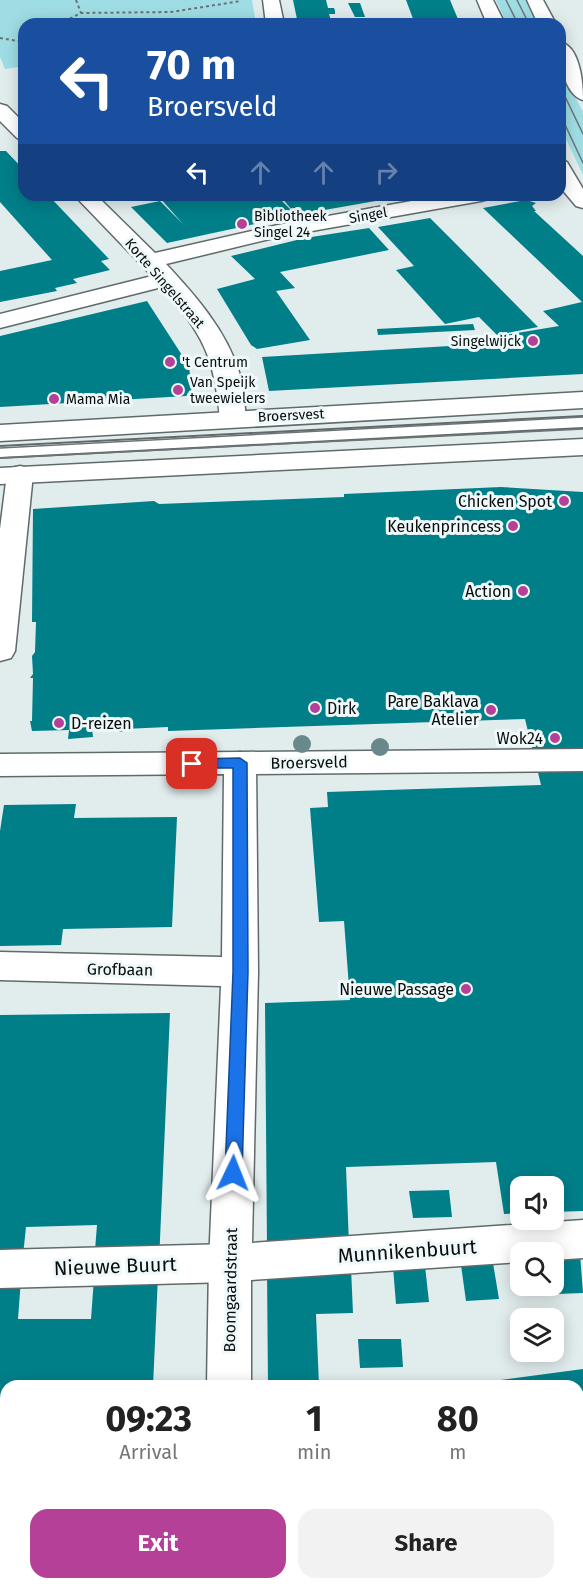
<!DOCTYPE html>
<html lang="en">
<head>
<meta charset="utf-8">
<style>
  :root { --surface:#fff; --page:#f2f2f2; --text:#222; --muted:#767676; --accent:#b54098 }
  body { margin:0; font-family:"Fira Sans",sans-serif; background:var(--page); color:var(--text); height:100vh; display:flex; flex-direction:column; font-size:22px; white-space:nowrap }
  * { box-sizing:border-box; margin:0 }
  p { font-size:20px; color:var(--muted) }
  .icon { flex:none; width:33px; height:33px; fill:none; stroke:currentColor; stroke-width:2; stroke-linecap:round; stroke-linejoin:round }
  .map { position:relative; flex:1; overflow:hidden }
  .sheet { position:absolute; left:0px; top:1380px; width:584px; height:210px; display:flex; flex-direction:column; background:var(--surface); border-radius:18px 18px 0 0; box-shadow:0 3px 15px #0003 }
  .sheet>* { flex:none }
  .hud { position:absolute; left:18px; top:18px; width:548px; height:183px; border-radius:18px; box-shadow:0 3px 15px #0003; background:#1a4fa0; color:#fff; overflow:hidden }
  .tools { position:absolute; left:510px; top:1176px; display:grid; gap:12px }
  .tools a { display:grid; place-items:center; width:54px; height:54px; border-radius:12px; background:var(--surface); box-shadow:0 3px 15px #0003; font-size:30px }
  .pin { position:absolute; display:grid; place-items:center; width:51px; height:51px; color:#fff; margin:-26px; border-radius:12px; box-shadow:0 3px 9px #0006 }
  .me { position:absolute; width:66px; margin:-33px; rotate:2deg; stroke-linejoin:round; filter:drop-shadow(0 0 4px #0008) }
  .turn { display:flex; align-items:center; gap:21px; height:126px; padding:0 30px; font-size:27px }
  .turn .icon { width:78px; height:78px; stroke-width:2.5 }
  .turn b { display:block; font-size:42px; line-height:51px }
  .lanes { display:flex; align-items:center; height:57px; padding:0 30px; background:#0003; justify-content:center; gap:30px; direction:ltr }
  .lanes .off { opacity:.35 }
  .eta { display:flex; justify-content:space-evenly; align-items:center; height:102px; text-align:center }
  .eta b { font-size:36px; font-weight:700; line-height:42px }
  .cta { display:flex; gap:12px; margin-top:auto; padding:12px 30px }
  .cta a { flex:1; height:69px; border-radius:18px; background:var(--accent); color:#fff; font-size:24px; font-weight:700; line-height:69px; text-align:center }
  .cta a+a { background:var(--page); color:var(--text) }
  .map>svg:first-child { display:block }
  .green { fill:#9fdde4 }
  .water { fill:#46aab4 }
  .building { fill:#017f89 }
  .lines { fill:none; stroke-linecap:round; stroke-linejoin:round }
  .service-casing { stroke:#616a6b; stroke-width:4 }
  .pedestrian-casing { stroke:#616a6b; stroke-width:3 }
  .minor-casing { stroke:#616a6b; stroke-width:3 }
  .secondary-casing { stroke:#616a6b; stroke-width:3 }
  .path-far1 { stroke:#6b7273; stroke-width:2; stroke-dasharray:3 3; stroke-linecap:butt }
  .path { stroke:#6b7273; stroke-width:5; stroke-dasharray:6 6; stroke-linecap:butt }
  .service { fill:#fff; fill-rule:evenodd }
  .pedestrian { fill:#fff; fill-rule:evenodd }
  .minor { fill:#fff; fill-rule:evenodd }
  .secondary { fill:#fff; fill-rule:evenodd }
  .tram { stroke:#6e7475; stroke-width:1.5 }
  .tree { fill:#69888c }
  .route { fill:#1a73e8; stroke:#114b97; stroke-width:1.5 }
  .poi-dot { fill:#b54098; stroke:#eff9fa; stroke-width:2 }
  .labels { text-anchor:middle; stroke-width:6; stroke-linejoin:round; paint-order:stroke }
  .far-street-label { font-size:14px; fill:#090c0d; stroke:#eff9fa }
  .far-poi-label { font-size:14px; fill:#090c0d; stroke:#eff9fa; text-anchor:start }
  .poi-label { font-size:16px; fill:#090c0d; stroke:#eff9fa; text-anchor:end }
  .street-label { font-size:16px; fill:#090c0d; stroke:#eff9fa }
  .near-street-label { font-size:20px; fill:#090c0d; stroke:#eff9fa }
</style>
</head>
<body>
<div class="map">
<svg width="583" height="1590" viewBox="0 0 583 1590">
  <rect width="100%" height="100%" fill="#e1eced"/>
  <g class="green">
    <polygon points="0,0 252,0 256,24 212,24 207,21 24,24 24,66 5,69 0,57"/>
    <polygon points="496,0 526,0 538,24 507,24"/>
    <polygon points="560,66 583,112 583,175 560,126"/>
    <polygon points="578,1537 583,1537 583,1590 293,1590 292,1584 578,1584"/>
  </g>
  <polygon class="water" points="207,20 212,24 91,24"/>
  <g class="building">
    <polygon points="293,0 326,0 328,8 334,8 335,11 335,14 329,14 332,24 298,24"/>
    <polygon points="406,0 450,0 460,24 415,24"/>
    <polygon points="348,3 360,3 365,17 355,17"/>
    <polygon points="0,151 6,151 24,170 24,195 48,195 109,259 101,261 110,270 73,279 77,283 55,288 57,291 0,302 0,271 52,260 0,202"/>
    <polygon points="163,195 276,195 296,215 167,243 131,207 160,201 183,224 160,198 165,197"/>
    <polygon points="299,195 404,195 404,196 296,215 282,198"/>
    <polygon points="526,200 536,203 532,206 536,211 534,211 583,256 583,374 269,391 262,357 484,344 482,339 559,326 543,311 582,302 483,208"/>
    <polygon points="430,218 456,244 538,327 497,335 479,317 445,324 396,270 414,266 378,227"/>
    <polygon points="369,228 389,250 280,272 295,288 276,291 310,340 257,349 251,345 217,289 255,279 231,256 305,238"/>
    <polygon points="147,301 189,366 192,392 186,396 0,407 0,336"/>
    <polygon points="473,324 475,330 378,335 377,329"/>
    <polygon points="501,487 583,492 583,1211 554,1212 554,1186 520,1186 520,1213 504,1214 496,1162 346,1167 349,1245 267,1247 265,1003 350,1000 344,921 319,922 310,808 328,807 327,792 541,785 525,719 168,731 168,727 124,729 124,732 118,732 117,728 92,729 93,737 68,739 69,730 32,731 30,721 32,721 33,678 30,678 33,674 32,656 35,652 36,622 32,622 33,509 154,501 159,504 344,497 344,494"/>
    <polygon points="76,804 74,818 177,817 172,927 63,929 61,945 0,946 0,831 4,805"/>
    <polygon points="170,1013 159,1262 94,1263 97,1225 26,1227 22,1265 0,1265 0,1015"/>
    <polygon points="449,1190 452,1217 413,1218 409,1191"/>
    <polygon points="580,1254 583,1293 557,1294 554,1255"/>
    <polygon points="493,1263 499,1299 466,1301 461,1265"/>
    <polygon points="425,1266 429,1302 396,1304 393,1267"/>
    <polygon points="351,1268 353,1313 316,1314 319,1386 268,1386 267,1269"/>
    <polygon points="158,1276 153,1386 6,1386 6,1584 144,1584 144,1590 0,1590 0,1279 21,1279 18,1319 91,1319 94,1278"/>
    <polygon points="358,1339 401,1339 403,1367 360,1368"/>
    <polygon points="583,1369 583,1457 578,1458 578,1386 456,1386"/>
  </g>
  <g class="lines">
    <g class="service-casing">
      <polygon id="service" points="583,417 583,427 0,457 0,447"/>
    </g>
    <g class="pedestrian-casing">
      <g id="pedestrian">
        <polygon points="20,466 29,468 33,474 15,651 11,658 0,661 0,529 7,474 11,468"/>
        <polygon points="583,749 583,771 240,774 229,771 224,763 229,755 240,752"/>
        <polygon points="230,1244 245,1250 251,1263 245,1276 230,1282 0,1288 0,1250"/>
      </g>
    </g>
    <g class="minor-casing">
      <g id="minor">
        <polygon points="263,0 279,0 284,24 266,24"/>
        <polygon points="0,104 7,106 24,123 24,140 17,138 0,121"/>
        <path d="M74,195H96L155,253L278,225L445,195H491L488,199L481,201L278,237L166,264C195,295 226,330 239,372C244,386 244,403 246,418L242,423L233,426L224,423L220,418C214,355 203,335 162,287L0,328V314L152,276Z"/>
        <polygon points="240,752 251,755 256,763 258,972 252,1243 583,1220 583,1258 554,1260 554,1252 520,1252 520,1262 251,1280 251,1386 207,1386 209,1263 221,986 0,980 0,952 222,957 224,774 0,776 0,754"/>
        <polygon points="583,1460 583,1506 578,1507 578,1461"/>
        <polygon points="188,1584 236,1584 235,1590 185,1590"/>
      </g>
    </g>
    <g class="secondary-casing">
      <g id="secondary">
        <polygon points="477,0 493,0 505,24 487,24"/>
        <polygon points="527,0 543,0 556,24 538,24"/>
        <path d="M560,42C580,46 583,83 583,100C564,95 558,58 560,42Z"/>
        <polygon points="560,160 567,162 583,189 583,208 576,206 560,187"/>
        <polygon points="583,392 583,408 0,441 0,425"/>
        <polygon points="583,439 583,455 0,484 0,468"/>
      </g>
    </g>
    <g class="path-far1">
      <polyline points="76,0 81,13"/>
      <polyline points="59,24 81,13 171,12 241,1"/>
      <polyline points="0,38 24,42"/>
    </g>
    <polyline class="path" points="269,1584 269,1590"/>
    <use href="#service" class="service"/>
    <use href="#pedestrian" class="pedestrian"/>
    <use href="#minor" class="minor"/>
    <use href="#secondary" class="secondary"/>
    <g class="tram">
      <polyline points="506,0 518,24"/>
      <polyline points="517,0 529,24"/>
      <polyline points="560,86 583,134"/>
      <polyline points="560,114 583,163"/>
      <polyline points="0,448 583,417"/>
      <polyline points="0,458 583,429"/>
    </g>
  </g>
  <g class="tree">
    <circle cx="302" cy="744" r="9"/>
    <circle cx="202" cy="747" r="9"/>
    <circle cx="380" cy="747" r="9"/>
  </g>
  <polygon class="route" points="240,758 247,763 248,972 242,1173 239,1178 233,1180 227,1178 225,1173 233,972 233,768 192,768 185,764 192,759"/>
  <g class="poi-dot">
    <circle cx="242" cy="224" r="6"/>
    <circle cx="533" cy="341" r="6"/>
    <circle cx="170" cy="362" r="6"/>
    <circle cx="178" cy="390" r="6"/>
    <circle cx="54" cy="399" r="6"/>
    <circle cx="564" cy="501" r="6"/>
    <circle cx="513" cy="526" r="6"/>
    <circle cx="523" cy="591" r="6"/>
    <circle cx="315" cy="708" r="6"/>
    <circle cx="491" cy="710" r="6"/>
    <circle cx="59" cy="723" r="6"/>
    <circle cx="555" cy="738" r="6"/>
    <circle cx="466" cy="989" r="6"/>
  </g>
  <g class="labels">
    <g class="far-street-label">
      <text transform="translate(368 215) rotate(-10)" y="5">Singel</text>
      <text transform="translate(165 283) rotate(49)" y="5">Korte Singelstraat</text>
      <text transform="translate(291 415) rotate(-3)" y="5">Broersvest</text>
    </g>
    <g class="far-poi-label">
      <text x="254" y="221">Bibliotheek<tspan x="254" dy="16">Singel 24</tspan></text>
      <text x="521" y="346" text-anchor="end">Singelwijck</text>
      <text x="182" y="367">'t Centrum</text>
      <text x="190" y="387">Van Speijk<tspan x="190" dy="16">tweewielers</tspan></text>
      <text x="66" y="404">Mama Mia</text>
    </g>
    <g class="poi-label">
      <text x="552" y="507">Chicken Spot</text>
      <text x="501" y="532">Keukenprincess</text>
      <text x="511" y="597">Action</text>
      <text x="479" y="707">Pare Baklava<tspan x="479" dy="18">Atelier</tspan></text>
      <text x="327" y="714" text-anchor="start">Dirk</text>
      <text x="71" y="729" text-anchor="start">D-reizen</text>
      <text x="543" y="744">Wok24</text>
      <text x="454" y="995">Nieuwe Passage</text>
    </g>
    <g class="street-label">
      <text transform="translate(309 762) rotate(-1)" y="6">Broersveld</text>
      <text transform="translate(120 969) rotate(1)" y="6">Grofbaan</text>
      <text transform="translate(230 1290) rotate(-89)" y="6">Boomgaardstraat</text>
    </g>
    <g class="near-street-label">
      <text transform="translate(407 1251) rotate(-4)" y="7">Munnikenbuurt</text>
      <text transform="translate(115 1266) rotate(-2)" y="7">Nieuwe Buurt</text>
    </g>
  </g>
</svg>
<div class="tools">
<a><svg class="icon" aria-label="sound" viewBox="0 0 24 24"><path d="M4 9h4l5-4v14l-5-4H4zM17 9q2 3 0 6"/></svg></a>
<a><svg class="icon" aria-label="search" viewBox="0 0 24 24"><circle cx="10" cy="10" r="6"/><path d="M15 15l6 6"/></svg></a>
<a><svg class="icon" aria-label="layers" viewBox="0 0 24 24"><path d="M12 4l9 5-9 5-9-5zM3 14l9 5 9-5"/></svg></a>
</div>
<div class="pin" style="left:192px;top:764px;background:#d93025"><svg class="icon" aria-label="arrive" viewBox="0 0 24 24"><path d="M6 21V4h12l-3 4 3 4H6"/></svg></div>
<svg class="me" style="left:233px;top:1173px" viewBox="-20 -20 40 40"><path d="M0-17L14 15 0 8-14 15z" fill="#1a73e8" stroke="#fff" stroke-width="4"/></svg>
<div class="hud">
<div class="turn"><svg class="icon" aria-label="left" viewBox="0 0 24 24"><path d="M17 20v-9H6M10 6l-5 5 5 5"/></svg><div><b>70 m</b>Broersveld</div></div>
<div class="lanes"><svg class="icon" aria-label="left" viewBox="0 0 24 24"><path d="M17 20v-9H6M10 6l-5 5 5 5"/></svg><svg class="icon off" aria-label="ahead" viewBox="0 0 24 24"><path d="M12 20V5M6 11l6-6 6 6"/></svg><svg class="icon off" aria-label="ahead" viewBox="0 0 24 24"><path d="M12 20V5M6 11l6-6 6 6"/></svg><svg class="icon off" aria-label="right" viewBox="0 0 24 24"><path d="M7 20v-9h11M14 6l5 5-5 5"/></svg></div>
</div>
<section class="sheet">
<div class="eta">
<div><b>09:23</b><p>Arrival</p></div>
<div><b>1</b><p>min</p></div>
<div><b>80</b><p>m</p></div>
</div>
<div class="cta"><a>Exit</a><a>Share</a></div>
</section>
</div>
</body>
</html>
